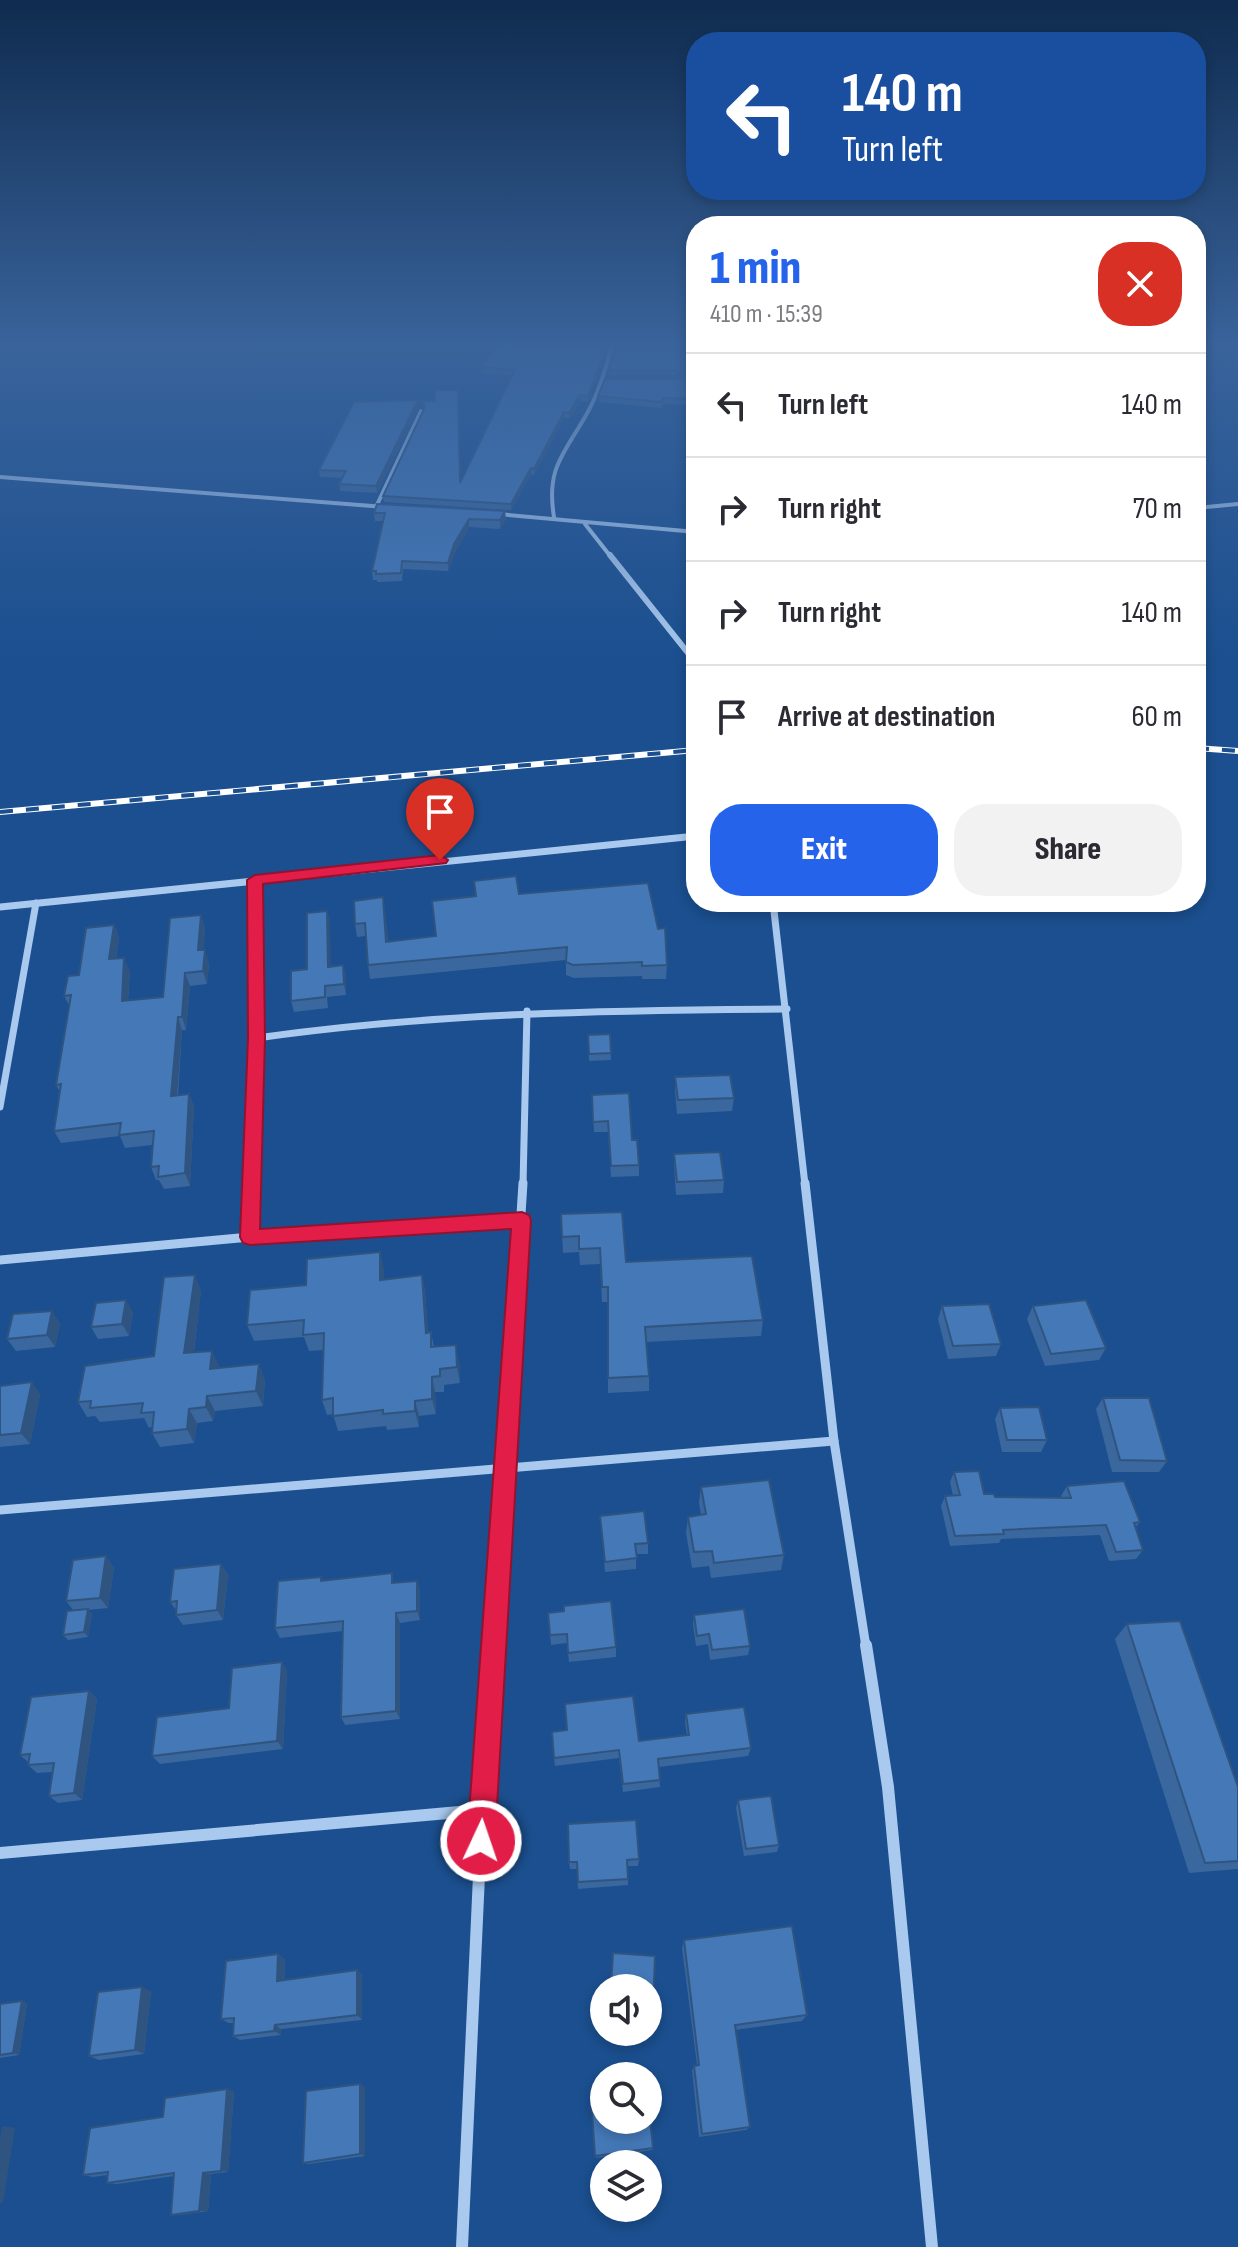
<!DOCTYPE html>
<html lang="en">
<head>
<meta charset="utf-8">
<style>
  :root { --surface:#fff; --page:#f2f2f3; --text:#2b2b33; --muted:#7c7c81; --line:#e1e1e2; --accent:#2563eb }
  body { margin:0; font-family:"Sofia Sans Condensed",sans-serif; background:var(--page); color:var(--text); height:100vh; display:flex; flex-direction:column; font-size:30px; white-space:nowrap }
  * { box-sizing:border-box; margin:0 }
  p { font-size:26px; color:var(--muted) }
  .icon { flex:none; width:44px; height:44px; fill:none; stroke:currentColor; stroke-width:2; stroke-linecap:round; stroke-linejoin:round }
  .map { position:relative; flex:1; overflow:hidden }
  .panel { position:absolute; left:686px; top:216px; width:520px; height:696px; display:flex; flex-direction:column; background:var(--surface); border-radius:32px; box-shadow:0 4px 12px #0003 }
  .panel>* { flex:none }
  .top-card { position:absolute; left:686px; top:32px; width:520px; height:168px; border-radius:32px; box-shadow:0 4px 12px #0003; background:#1a4fa0; color:#fff; overflow:hidden }
  .controls { position:absolute; left:590px; top:1974px; display:grid; gap:16px }
  .controls a { display:grid; place-items:center; width:72px; height:72px; border-radius:50%; background:var(--surface); box-shadow:0 4px 12px #0003; font-size:40px }
  .pin { position:absolute; display:grid; place-items:center; width:68px; height:68px; color:#fff; margin:-82px -34px; border-radius:50% 50% 50% 0; rotate:-45deg; box-shadow:0 0 8px #0007 }
  .pin .icon { rotate:45deg }
  .me { position:absolute; width:88px; margin:-44px; rotate:3deg; stroke-linejoin:round; filter:drop-shadow(0 0 6px #0008) }
  .turn { display:flex; align-items:center; gap:28px; height:168px; padding:0 24px; font-size:36px }
  .turn .icon { width:104px; height:104px; stroke-width:2.5 }
  .turn b { display:block; font-size:56px; line-height:68px }
  .round { display:grid; place-items:center; flex:none; width:84px; height:84px; border-radius:32px; background:var(--page) }
  .head { display:flex; align-items:center; justify-content:space-between; height:136px; padding:0 24px }
  h1 { font-size:48px; font-weight:800; line-height:60px; color:var(--accent) }
  .action { display:flex; gap:16px; margin-top:auto; padding:16px 24px }
  .action a { flex:1; height:92px; border-radius:32px; background:var(--accent); color:#fff; font-size:32px; font-weight:800; line-height:92px; text-align:center }
  .action a+a { background:var(--page); color:var(--text) }
  ul { padding:0; list-style:none }
  li { display:flex; align-items:center; gap:24px; height:104px; padding:0 24px; border-top:2px solid var(--line) }
  li div { flex:1 }
  li b { display:block; font-size:30px }
  li em { font-style:normal }
  .map>svg:first-child { display:block }
  .lines { fill:none; stroke-linecap:round; stroke-linejoin:round }
  .street-far4 { stroke:#a9c9ee; stroke-width:4 }
  .street-far3 { stroke:#a9c9ee; stroke-width:6 }
  .street-far2 { stroke:#a9c9ee; stroke-width:7 }
  .street-far1 { stroke:#a9c9ee; stroke-width:9 }
  .street { stroke:#a9c9ee; stroke-width:12 }
  .rail-casing { stroke:#fff; stroke-width:6 }
  .rail { stroke:#1b4f8f; stroke-width:4; stroke-dasharray:13; stroke-linecap:butt }
  .wall { fill:#3a679d }
  .shaded-wall { fill:#305480 }
  .building { fill:#4478b7; stroke:#305480; stroke-width:2 }
  .route { fill:#e11d48; stroke:#92132f; stroke-width:2 }
</style>
</head>
<body>
<div class="map">
<svg width="1238" height="2247" viewBox="0 0 1238 2247">
  <rect width="100%" height="100%" fill="#1b4f8f"/>
  <g class="lines">
    <g class="street-far4">
      <polyline points="0,477 385,507"/>
      <polyline points="376,507 421,411"/>
      <polyline points="1196,508 1238,504"/>
      <polyline points="498,514 696,532"/>
      <path d="M554,517C546,469 563,455 585,417C598,395 605,371 612,346"/>
      <polyline points="585,524 611,557"/>
    </g>
    <polyline class="street-far3" points="610,555 696,663"/>
    <g class="street-far2">
      <polyline points="773,902 805,1185"/>
      <polyline points="0,907 696,836"/>
      <path d="M257,1038C433,1013 609,1010 787,1009"/>
      <polyline points="0,1107 36,903"/>
      <polyline points="252,1185 257,1038 255,880"/>
      <polyline points="523,1185 527,1011"/>
    </g>
    <g class="street-far1">
      <polyline points="805,1183 834,1441 866,1647"/>
      <polyline points="250,1237 252,1183"/>
      <polyline points="0,1260 250,1237 522,1220"/>
      <polyline points="0,1510 834,1441"/>
      <polyline points="493,1647 523,1183"/>
    </g>
    <g class="street">
      <polyline points="866,1645 888,1787 932,2247"/>
      <polyline points="0,1853 482,1810"/>
      <polyline points="462,2247 482,1810 493,1645"/>
    </g>
    <g class="rail-casing">
      <g id="rail">
        <polyline points="1196,748 1238,751"/>
        <polyline points="0,812 696,750"/>
      </g>
    </g>
    <use href="#rail" class="rail"/>
  </g>
  <g class="wall">
    <polygon points="495,346 608,346 588,401 581,401 570,418 564,418 534,475 531,474 511,510 384,502 383,496 424,409 422,401 461,482 512,375 481,373 481,367"/>
    <polygon points="696,350 696,405 663,404 661,408 599,402 598,396 678,378 676,375 609,375 609,370"/>
    <polygon points="419,407 377,493 340,491 339,484 342,478 320,477 319,470"/>
    <polygon points="374,513 506,519 500,529 469,527 455,552 448,571 403,569 402,581 377,582 377,580 373,580 372,571 383,521 375,521"/>
    <polygon points="519,894 667,965 666,979 642,979 642,976 574,978 566,975 566,960 370,979 368,965 366,936 357,937 355,924 385,911 388,942 436,936"/>
    <polygon points="327,911 330,922 330,967 343,965 346,976 346,995 327,997 328,1008 294,1012 291,1001 307,969"/>
    <polygon points="201,915 205,928 203,950 209,963 207,984 190,986 186,1030 182,1030 178,1095 189,1094 194,1106 190,1186 164,1189 159,1180 156,1180 151,1167 152,1145 125,1148 120,1136 61,1143 54,1131 60,1092 56,1085 69,1005 64,996 114,925 119,938 116,958 130,971 128,1001 163,997"/>
    <polygon points="610,1034 611,1060 589,1061 588,1035"/>
    <polygon points="675,1077 734,1098 732,1111 677,1114 675,1091"/>
    <polygon points="592,1095 632,1140 639,1165 639,1176 611,1177 608,1132 594,1132"/>
    <polygon points="674,1154 724,1180 723,1193 676,1195 674,1167"/>
    <polygon points="561,1214 626,1262 763,1320 761,1336 646,1342 649,1376 649,1391 608,1393 608,1302 602,1302 600,1264 580,1265 579,1252 563,1253"/>
    <polygon points="384,1269 384,1279 422,1275 425,1291 428,1333 431,1332 434,1347 459,1361 460,1383 444,1385 444,1392 435,1392 436,1414 419,1416 419,1427 387,1430 386,1426 338,1431 333,1414 327,1415 322,1400 324,1350 309,1351 304,1337 254,1341 247,1325 306,1285"/>
    <polygon points="201,1290 194,1352 219,1366 219,1368 265,1379 263,1406 215,1411 213,1421 197,1423 194,1443 160,1447 152,1433 152,1427 149,1428 144,1418 100,1422 95,1416 87,1417 78,1402 154,1356"/>
    <polygon points="942,1306 1001,1344 996,1356 948,1359 938,1319"/>
    <polygon points="1033,1306 1106,1348 1099,1360 1045,1366 1027,1319"/>
    <polygon points="133,1312 129,1336 98,1339 91,1327"/>
    <polygon points="60,1323 55,1347 16,1351 7,1339"/>
    <polygon points="0,1386 40,1394 30,1444 0,1447"/>
    <polygon points="1103,1398 1167,1461 1159,1472 1112,1472 1096,1409"/>
    <polygon points="1000,1408 1047,1440 1041,1452 1002,1452 995,1419"/>
    <polygon points="954,1472 984,1494 995,1497 1062,1498 1061,1496 1067,1486 1140,1522 1135,1528 1143,1550 1136,1559 1109,1561 1100,1535 1001,1539 999,1543 950,1546 941,1506 945,1496 953,1496 950,1482"/>
    <polygon points="701,1487 784,1555 781,1570 711,1578 709,1566 692,1568 686,1533 688,1517 701,1515 699,1503"/>
    <polygon points="600,1516 648,1543 648,1554 636,1554 636,1569 605,1572"/>
    <polygon points="221,1564 228,1575 223,1620 183,1625 176,1615 176,1610 170,1602"/>
    <polygon points="114,1567 108,1608 88,1610 92,1614 88,1637 68,1640 63,1635 74,1611 66,1601"/>
    <polygon points="321,1577 323,1581 396,1583 417,1581 420,1591 420,1620 400,1623 400,1719 345,1725 341,1717 343,1631 280,1638 275,1628"/>
    <polygon points="548,1613 616,1647 616,1657 569,1662 567,1643 551,1645"/>
    <polygon points="694,1615 750,1646 748,1655 710,1660 708,1644 696,1646 693,1625"/>
    <polygon points="1127,1624 1238,1787 1238,1869 1189,1873 1115,1639"/>
    <polygon points="282,1662 287,1671 283,1749 160,1764 152,1756 229,1708"/>
    <polygon points="89,1691 97,1699 82,1800 58,1803 49,1796 53,1772 37,1773 28,1765 28,1762 20,1755"/>
    <polygon points="686,1714 751,1748 748,1756 659,1767 660,1787 623,1792 619,1758 555,1766 554,1758 639,1741 687,1735 685,1723"/>
    <polygon points="738,1800 779,1845 777,1852 744,1856 736,1808"/>
    <polygon points="639,1859 638,1866 628,1866 628,1885 578,1889 577,1869 570,1869 569,1862"/>
    <polygon points="684,1940 807,2015 802,2021 735,2030 750,2127 746,2130 699,2137 692,2070 694,2066 697,2065 682,1948"/>
    <polygon points="278,1954 285,1960 284,1980 357,1970 362,1975 362,2020 281,2029 281,2035 240,2040 233,2036 234,2023 229,2023 221,2019"/>
    <polygon points="648,1988 651,2035 609,2032 648,2032"/>
    <polygon points="151,1991 144,2054 99,2060 89,2056"/>
    <polygon points="22,2001 27,2004 19,2055 0,2058 0,2004"/>
    <polygon points="365,2087 365,2156 309,2164 303,2163"/>
    <polygon points="227,2089 234,2092 228,2172 211,2174 208,2211 180,2215 171,2215 174,2176 117,2184 107,2183 107,2175 93,2177 83,2175 163,2117"/>
    <polygon points="591,2098 653,2148 652,2150 596,2158"/>
  </g>
  <g class="shaded-wall">
    <polygon points="606,346 608,346 588,401 588,396"/>
    <polygon points="580,395 581,401 570,418 569,413"/>
    <polygon points="418,400 419,407 377,493 376,486"/>
    <polygon points="564,412 564,418 534,475 534,469"/>
    <polygon points="531,468 531,474 511,510 511,504"/>
    <polygon points="505,511 506,519 500,529 500,520"/>
    <polygon points="469,519 469,527 455,552 448,571 448,563 454,544"/>
    <polygon points="383,897 385,911 389,955 386,942"/>
    <polygon points="327,911 330,922 331,978 328,967"/>
    <polygon points="201,915 205,928 203,963 198,950"/>
    <polygon points="114,925 119,938 114,972 109,959"/>
    <polygon points="205,950 209,963 207,984 203,971"/>
    <polygon points="124,958 130,971 127,1014 122,1001"/>
    <polygon points="343,965 346,976 346,995 344,984"/>
    <polygon points="185,973 190,986 186,1030 182,1017"/>
    <polygon points="178,1017 182,1030 176,1108 171,1096"/>
    <polygon points="189,1094 194,1106 190,1186 185,1173"/>
    <polygon points="380,1252 384,1269 384,1297 380,1280"/>
    <polygon points="195,1275 201,1290 192,1368 184,1353"/>
    <polygon points="422,1275 425,1291 429,1349 426,1333"/>
    <polygon points="126,1300 133,1312 129,1336 122,1324"/>
    <polygon points="52,1311 60,1323 55,1347 47,1335"/>
    <polygon points="456,1345 459,1361 460,1383 457,1367"/>
    <polygon points="212,1351 219,1366 217,1384 210,1369"/>
    <polygon points="259,1364 265,1379 263,1406 256,1391"/>
    <polygon points="432,1377 435,1392 436,1414 432,1399"/>
    <polygon points="32,1382 40,1394 30,1444 21,1433"/>
    <polygon points="207,1396 215,1411 213,1421 206,1407"/>
    <polygon points="415,1401 419,1416 419,1427 415,1411"/>
    <polygon points="189,1409 197,1423 194,1443 187,1429"/>
    <polygon points="106,1556 114,1567 108,1608 100,1598"/>
    <polygon points="221,1564 228,1575 223,1620 217,1610"/>
    <polygon points="417,1581 420,1591 420,1620 417,1611"/>
    <polygon points="88,1609 92,1614 88,1637 84,1632"/>
    <polygon points="396,1613 400,1623 400,1719 396,1711"/>
    <polygon points="282,1662 287,1671 283,1749 277,1741"/>
    <polygon points="89,1691 97,1699 82,1800 74,1793"/>
    <polygon points="278,1954 285,1960 283,1986 277,1981"/>
    <polygon points="357,1970 362,1975 362,2020 357,2015"/>
    <polygon points="142,1987 151,1991 144,2054 135,2050"/>
    <polygon points="22,2001 27,2004 19,2055 13,2053"/>
    <polygon points="275,2025 281,2029 281,2035 274,2031"/>
    <polygon points="360,2084 365,2087 365,2156 360,2154"/>
    <polygon points="227,2089 234,2092 228,2172 221,2171"/>
    <polygon points="2,2126 15,2128 3,2203 0,2203 0,2140"/>
    <polygon points="203,2173 211,2174 208,2211 199,2211"/>
  </g>
  <g class="building">
    <polygon points="495,346 606,346 588,396 580,395 569,413 564,412 534,469 531,468 511,504 383,496 425,407 422,401 435,401 435,390 458,390 460,483 515,370 481,367"/>
    <polygon points="615,349 696,350 696,399 663,398 661,402 598,396 605,379 676,379 681,376 676,370 609,370"/>
    <polygon points="418,400 376,486 339,484 346,471 319,470 354,402"/>
    <polygon points="377,504 505,511 500,520 469,519 454,544 448,563 402,561 401,573 376,574 376,571 372,571 385,513 374,513"/>
    <polygon points="516,876 519,894 648,883 658,929 665,928 667,965 642,966 642,962 573,965 566,962 567,947 368,965 365,923 355,924 354,901 383,897 386,942 436,936 432,901 476,896 474,881"/>
    <polygon points="327,911 328,967 343,965 344,984 325,986 325,997 291,1001 291,971 307,969 307,913"/>
    <polygon points="201,915 198,950 205,950 203,971 185,973 182,1017 178,1017 171,1096 189,1094 185,1173 158,1177 159,1166 151,1167 154,1131 119,1135 121,1123 54,1131 61,1084 56,1085 71,995 64,996 68,976 79,975 86,928 114,925 109,959 124,958 122,1001 163,997 170,918"/>
    <polygon points="610,1034 611,1053 589,1054 588,1035"/>
    <polygon points="730,1075 734,1098 678,1100 675,1077"/>
    <polygon points="629,1093 632,1140 637,1140 639,1165 611,1166 608,1121 593,1122 592,1095"/>
    <polygon points="720,1152 724,1180 677,1182 674,1154"/>
    <polygon points="622,1212 626,1262 752,1256 763,1320 645,1327 649,1376 608,1378 608,1287 602,1287 600,1248 579,1249 579,1236 562,1237 561,1214"/>
    <polygon points="380,1252 380,1280 422,1275 426,1333 431,1332 431,1347 456,1345 457,1367 440,1369 440,1376 432,1377 432,1399 415,1401 415,1411 383,1414 383,1410 333,1416 333,1398 322,1400 324,1333 303,1335 304,1320 247,1325 250,1290 306,1285 307,1259"/>
    <polygon points="195,1275 184,1353 212,1351 210,1369 259,1364 256,1391 207,1396 206,1407 189,1409 187,1429 152,1433 154,1412 141,1413 143,1403 90,1408 91,1401 78,1402 85,1366 154,1356 164,1277"/>
    <polygon points="126,1300 122,1324 91,1327 96,1303"/>
    <polygon points="1086,1300 1106,1348 1051,1354 1033,1306"/>
    <polygon points="989,1304 1001,1344 953,1346 942,1306"/>
    <polygon points="52,1311 47,1335 7,1339 13,1314"/>
    <polygon points="32,1382 21,1433 0,1435 0,1386"/>
    <polygon points="1103,1398 1149,1398 1167,1461 1120,1460"/>
    <polygon points="1039,1407 1047,1440 1007,1440 1000,1408"/>
    <polygon points="979,1471 984,1494 994,1494 995,1497 1071,1498 1067,1486 1124,1481 1140,1522 1134,1523 1143,1550 1116,1552 1106,1525 1003,1530 1004,1534 955,1536 945,1496 960,1495 954,1472"/>
    <polygon points="769,1480 784,1555 714,1563 712,1551 694,1552 688,1517 706,1514 701,1487"/>
    <polygon points="644,1511 648,1543 635,1544 637,1558 605,1562 600,1516"/>
    <polygon points="106,1556 100,1598 66,1601 73,1560"/>
    <polygon points="221,1564 217,1610 176,1615 177,1601 170,1602 174,1569"/>
    <polygon points="392,1573 392,1583 417,1581 417,1611 396,1613 396,1711 341,1717 343,1621 275,1628 278,1581 321,1577 321,1581"/>
    <polygon points="611,1601 616,1647 568,1653 567,1634 550,1635 548,1613 564,1611 564,1606"/>
    <polygon points="88,1609 84,1632 63,1635 67,1611"/>
    <polygon points="744,1609 750,1646 712,1650 709,1634 697,1636 694,1615"/>
    <polygon points="1180,1621 1238,1787 1238,1861 1205,1863 1127,1624"/>
    <polygon points="282,1662 277,1741 152,1756 157,1717 229,1708 232,1668"/>
    <polygon points="89,1691 74,1793 49,1796 54,1763 28,1765 30,1754 20,1755 31,1697"/>
    <polygon points="633,1696 639,1741 689,1735 686,1714 744,1707 751,1748 658,1759 660,1780 623,1784 619,1750 554,1758 552,1732 567,1730 565,1704"/>
    <polygon points="771,1796 779,1845 746,1849 738,1800"/>
    <polygon points="636,1820 639,1859 627,1860 628,1879 578,1882 577,1862 569,1862 568,1824"/>
    <polygon points="792,1926 807,2015 735,2025 750,2127 702,2134 694,2066 699,2065 684,1940"/>
    <polygon points="613,1953 655,1956 652,2031 648,2031 648,1988 611,1988"/>
    <polygon points="278,1954 277,1981 357,1970 357,2015 275,2025 274,2031 233,2036 234,2018 221,2019 226,1961"/>
    <polygon points="142,1987 135,2050 89,2056 98,1992"/>
    <polygon points="22,2001 13,2053 0,2055 0,2004"/>
    <polygon points="360,2084 360,2154 303,2163 306,2091"/>
    <polygon points="227,2089 221,2171 203,2173 199,2211 171,2215 174,2173 107,2183 108,2172 83,2175 90,2128 163,2117 165,2098"/>
    <polygon points="604,2096 604,2120 648,2120 648,2099 653,2148 595,2156 591,2098"/>
  </g>
  <linearGradient id="sky" x2="0" y2="1"><stop stop-color="#0f2b4f"/><stop offset="0.52" stop-color="#39639b"/><stop offset="1" stop-color="#39639b" stop-opacity="0"/></linearGradient>
  <rect width="1238" height="661" fill="url(#sky)"/>
  <polygon class="route" points="440,855 448,860 446,863 263,884 265,1038 260,1229 522,1212 529,1215 531,1220 495,1841 491,1851 481,1855 471,1851 467,1841 511,1229 250,1245 243,1243 240,1237 248,1038 247,880 255,875"/>
</svg>
<div class="controls">
<a><svg class="icon" aria-label="sound" viewBox="0 0 24 24"><path d="M4 9h4l5-4v14l-5-4H4zM17 9q2 3 0 6"/></svg></a>
<a><svg class="icon" aria-label="search" viewBox="0 0 24 24"><circle cx="10" cy="10" r="6"/><path d="M15 15l6 6"/></svg></a>
<a><svg class="icon" aria-label="layers" viewBox="0 0 24 24"><path d="M12 4l9 5-9 5-9-5zM3 14l9 5 9-5"/></svg></a>
</div>
<div class="pin" style="left:440px;top:860px;background:#d93025"><svg class="icon" aria-label="arrive" viewBox="0 0 24 24"><path d="M6 21V4h12l-3 4 3 4H6"/></svg></div>
<svg class="me" style="left:481px;top:1841px" viewBox="-20 -20 40 40"><circle r="17" fill="#e11d48" stroke="#fff" stroke-width="3"/><path d="M0-11L8 9 0 5-8 9z" fill="#fff"/></svg>
<div class="top-card">
<div class="turn"><svg class="icon" aria-label="left" viewBox="0 0 24 24"><path d="M17 20v-9H6M10 6l-5 5 5 5"/></svg><div><b>140 m</b>Turn left</div></div>
</div>
<section class="panel">
<div class="head"><div><h1>1 min</h1><p>410 m · 15:39</p></div><a class="round" style="background:#d93025;color:#fff"><svg class="icon" aria-label="close" viewBox="0 0 24 24"><path d="M6 6l12 12M18 6L6 18"/></svg></a></div>
<ul>
<li><svg class="icon" aria-label="left" viewBox="0 0 24 24"><path d="M17 20v-9H6M10 6l-5 5 5 5"/></svg><div><b>Turn left</b></div><em>140 m</em></li>
<li><svg class="icon" aria-label="right" viewBox="0 0 24 24"><path d="M7 20v-9h11M14 6l5 5-5 5"/></svg><div><b>Turn right</b></div><em>70 m</em></li>
<li><svg class="icon" aria-label="right" viewBox="0 0 24 24"><path d="M7 20v-9h11M14 6l5 5-5 5"/></svg><div><b>Turn right</b></div><em>140 m</em></li>
<li><svg class="icon" aria-label="arrive" viewBox="0 0 24 24"><path d="M6 21V4h12l-3 4 3 4H6"/></svg><div><b>Arrive at destination</b></div><em>60 m</em></li>
</ul>
<div class="action"><a>Exit</a><a>Share</a></div>
</section>
</div>
</body>
</html>
